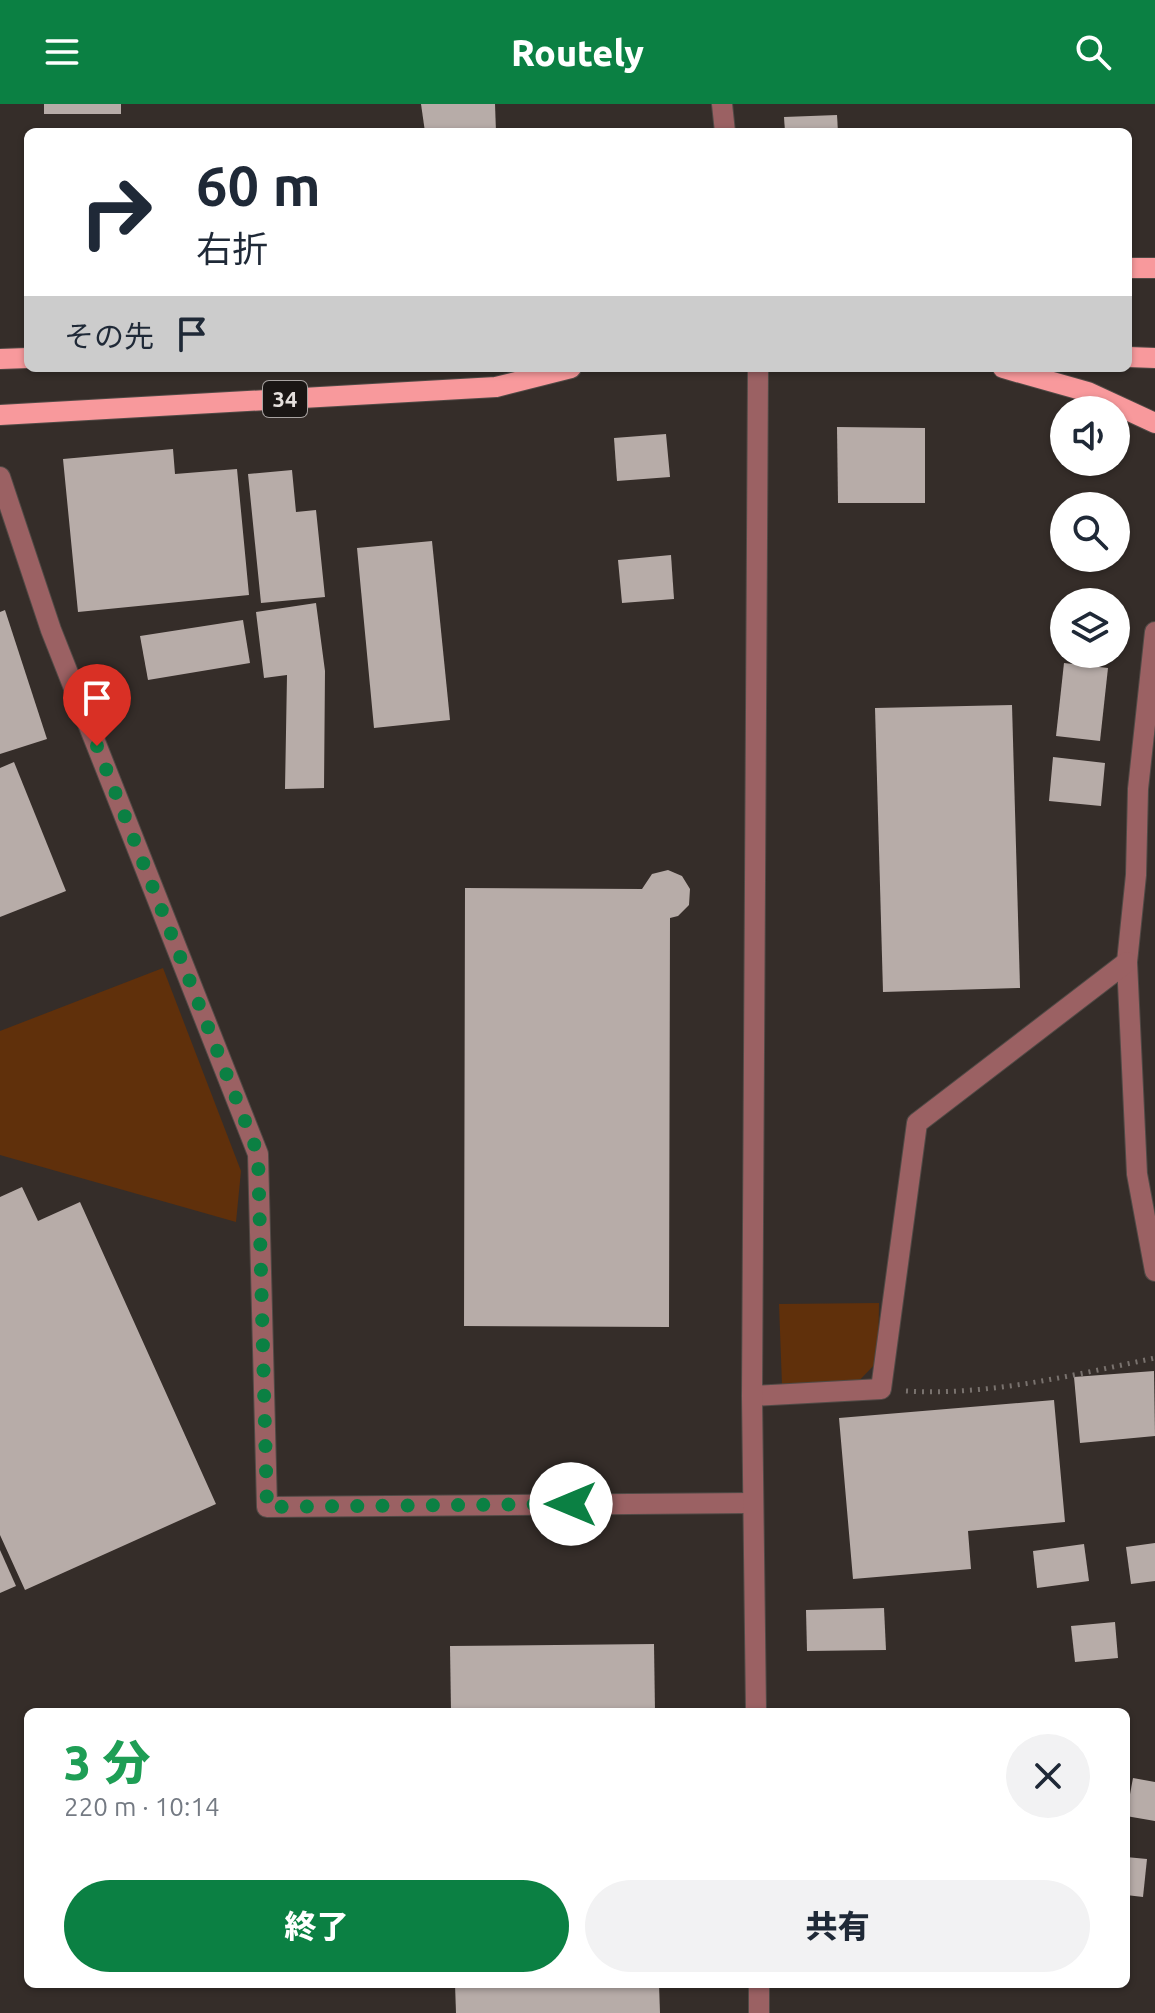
<!DOCTYPE html>
<html lang="ja">
<head>
<meta charset="utf-8">
<style>
  :root { --surface:#fff; --page:#f2f2f3; --text:#1f2937; --muted:#747a83; --accent:#0b8043 }
  body { margin:0; font-family:Ubuntu,"Noto Sans JP",sans-serif; background:var(--page); color:var(--text); height:100vh; display:flex; flex-direction:column; font-size:30px; white-space:nowrap }
  * { box-sizing:border-box; margin:0 }
  p { font-size:26px; color:var(--muted) }
  .icon { flex:none; width:44px; height:44px; fill:none; stroke:currentColor; stroke-width:2; stroke-linecap:round; stroke-linejoin:round }
  .map { position:relative; flex:1; overflow:hidden }
  .panel { position:absolute; left:24px; top:1604px; width:1106px; height:280px; display:flex; flex-direction:column; background:var(--surface); border-radius:12px; box-shadow:0 2px 6px #0004 }
  .panel>* { flex:none }
  .top-card { position:absolute; left:24px; top:24px; width:1108px; height:244px; border-radius:12px; box-shadow:0 2px 6px #0004; background:#fff; color:var(--text); overflow:hidden }
  .buttons { position:absolute; left:1050px; top:292px; display:grid; gap:16px }
  .buttons a { display:grid; place-items:center; width:80px; height:80px; border-radius:50%; background:var(--surface); box-shadow:0 2px 6px #0004; font-size:40px }
  .pin { position:absolute; display:grid; place-items:center; width:68px; height:68px; color:#fff; margin:-82px -34px; border-radius:50% 50% 50% 0; rotate:-45deg; box-shadow:0 0 8px #0007 }
  .pin .icon { rotate:45deg }
  .me { position:absolute; width:88px; margin:-44px; rotate:270deg; stroke-linejoin:round; filter:drop-shadow(0 0 6px #0008) }
  .turn { display:flex; align-items:center; gap:28px; height:168px; padding:0 40px; font-size:36px }
  .turn .icon { width:104px; height:104px; stroke-width:2.5 }
  .turn b { display:block; font-size:56px; line-height:68px }
  .then { display:flex; align-items:center; height:76px; padding:0 40px; background:#0003; gap:16px; font-size:30px }
  .round { display:grid; place-items:center; flex:none; width:84px; height:84px; border-radius:42px; background:var(--page) }
  .summary { display:flex; align-items:center; justify-content:space-between; height:136px; padding:0 40px }
  h1 { font-size:48px; font-weight:800; line-height:60px; color:#1e9e55 }
  .button { display:flex; gap:16px; margin-top:auto; padding:16px 40px }
  .button a { flex:1; height:92px; border-radius:48px; background:var(--accent); color:#fff; font-size:32px; font-weight:800; line-height:92px; text-align:center }
  .button a+a { background:var(--page); color:var(--text) }
  header { display:flex; justify-content:space-between; align-items:center; height:104px; padding:0 40px; background:var(--accent); color:#fff; font-size:36px; font-weight:800 }
  .map>svg:first-child { display:block }
  .green { fill:#60300b }
  .building { fill:#b7aca8 }
  .lines { fill:none; stroke-linecap:round; stroke-linejoin:round }
  .minor-casing { stroke:#514a46; stroke-width:22 }
  .major-casing { stroke:#514a46; stroke-width:22 }
  .path { stroke:#79726e; stroke-width:5; stroke-dasharray:2 6; stroke-linecap:butt }
  .minor { stroke:#9b6163; stroke-width:20 }
  .major { stroke:#f8999c; stroke-width:20 }
  .route { stroke:#0b8043; stroke-width:14; stroke-dasharray:0 25.2 }
  .labels { text-anchor:middle; stroke-width:8; stroke-linejoin:round; paint-order:stroke }
  .shield { fill:#1a1614; stroke:#a8a3a1; stroke-width:2 }
  .shield-label { font-size:22px; font-weight:bold; fill:#e5e0dd }
</style>
</head>
<body>
<header><svg class="icon" aria-label="menu" viewBox="0 0 24 24"><path d="M4 6h16M4 12h16M4 18h16"/></svg>Routely<svg class="icon" aria-label="search" viewBox="0 0 24 24"><circle cx="10" cy="10" r="6"/><path d="M15 15l6 6"/></svg></header>
<div class="map">
<svg width="1155" height="1909" viewBox="0 0 1155 1909">
  <rect width="100%" height="100%" fill="#352d29"/>
  <g class="green">
    <polygon points="163,864 241,1067 236,1118 0,1051 0,927"/>
    <polygon points="879,1199 878,1257 853,1283 782,1281 779,1200"/>
  </g>
  <g class="building">
    <rect x="44" y="0" width="77" height="10"/>
    <polygon points="421,0 495,0 496,28 425,28"/>
    <polygon points="837,11 838,28 785,28 784,13"/>
    <polygon points="837,323 925,324 925,399 838,399"/>
    <polygon points="666,330 670,373 617,377 614,334"/>
    <polygon points="173,345 175,370 237,365 249,491 78,508 63,355"/>
    <polygon points="292,366 296,408 316,406 325,493 261,499 248,370"/>
    <polygon points="432,437 450,616 374,624 357,444"/>
    <polygon points="671,451 674,495 622,499 618,456"/>
    <polygon points="316,499 325,567 324,684 285,685 287,571 264,574 256,508"/>
    <polygon points="5,506 47,635 0,650 0,508"/>
    <polygon points="243,516 250,559 148,576 140,532"/>
    <polygon points="1064,559 1108,564 1100,637 1056,632"/>
    <polygon points="1012,601 1020,884 883,888 875,604"/>
    <polygon points="1053,653 1105,659 1101,702 1049,697"/>
    <polygon points="14,658 66,787 0,813 0,664"/>
    <polygon points="668,766 682,772 690,785 689,801 678,812 670,814 669,1223 464,1222 465,784 642,785 652,770"/>
    <polygon points="22,1083 38,1117 80,1098 216,1400 25,1486 0,1431 0,1093"/>
    <polygon points="1154,1267 1155,1332 1080,1339 1074,1273"/>
    <polygon points="1054,1296 1065,1418 968,1427 971,1465 853,1475 839,1314"/>
    <polygon points="1155,1439 1155,1477 1131,1480 1126,1443"/>
    <polygon points="1084,1440 1089,1477 1037,1484 1033,1447"/>
    <polygon points="0,1446 16,1482 0,1489"/>
    <polygon points="884,1504 886,1546 807,1547 806,1506"/>
    <polygon points="1115,1518 1118,1554 1075,1558 1071,1522"/>
    <polygon points="654,1540 655,1608 451,1608 450,1542"/>
    <polygon points="1133,1674 1155,1678 1155,1717 1126,1712"/>
    <polygon points="1126,1753 1147,1755 1143,1793 1126,1791"/>
    <polygon points="455,1880 659,1880 660,1909 456,1909"/>
  </g>
  <g class="lines">
    <g class="minor-casing">
      <g id="minor">
        <polyline points="722,0 725,28"/>
        <polyline points="0,373 51,526 258,1050 267,1403 753,1399"/>
        <polyline points="1155,528 1138,685 1136,771 1127,858 1137,1070 1155,1167"/>
        <polyline points="752,1292 881,1285 917,1019 1127,858"/>
        <polyline points="756,1608 752,1292 758,264"/>
        <polyline points="759,1880 759,1909"/>
      </g>
    </g>
    <g class="major-casing">
      <g id="major">
        <polyline points="1128,164 1155,164"/>
        <polyline points="1128,253 1155,254"/>
        <polyline points="0,255 28,254"/>
        <polyline points="1003,264 1088,288 1155,319"/>
        <polyline points="0,311 496,283 571,264"/>
      </g>
    </g>
    <path class="path" d="M906,1287C990,1292 1073,1271 1155,1254"/>
    <use href="#minor" class="minor"/>
    <use href="#major" class="major"/>
  </g>
  <g class="lines">
    <polyline class="route" points="97,642 258,1050 267,1403 571,1400"/>
  </g>
  <g class="labels">
    <rect class="shield" x="263" y="277" width="44" height="36" rx="6"/>
    <g class="shield-label">
      <text x="285" y="303">34</text>
    </g>
  </g>
</svg>
<div class="buttons">
<a><svg class="icon" aria-label="sound" viewBox="0 0 24 24"><path d="M4 9h4l5-4v14l-5-4H4zM17 9q2 3 0 6"/></svg></a>
<a><svg class="icon" aria-label="search" viewBox="0 0 24 24"><circle cx="10" cy="10" r="6"/><path d="M15 15l6 6"/></svg></a>
<a><svg class="icon" aria-label="layers" viewBox="0 0 24 24"><path d="M12 4l9 5-9 5-9-5zM3 14l9 5 9-5"/></svg></a>
</div>
<div class="pin" style="left:97px;top:642px;background:#d93025"><svg class="icon" aria-label="arrive" viewBox="0 0 24 24"><path d="M6 21V4h12l-3 4 3 4H6"/></svg></div>
<svg class="me" style="left:571px;top:1400px" viewBox="-20 -20 40 40"><circle r="19" fill="#fff"/><path d="M0-13L10 11 0 6-10 11z" fill="#0b8043"/></svg>
<div class="top-card">
<div class="turn"><svg class="icon" aria-label="right" viewBox="0 0 24 24"><path d="M7 20v-9h11M14 6l5 5-5 5"/></svg><div><b>60 m</b>右折</div></div>
<div class="then">その先<svg class="icon" aria-label="arrive" viewBox="0 0 24 24"><path d="M6 21V4h12l-3 4 3 4H6"/></svg></div>
</div>
<section class="panel">
<div class="summary"><div><h1>3 分</h1><p>220 m · 10:14</p></div><a class="round"><svg class="icon" aria-label="close" viewBox="0 0 24 24"><path d="M6 6l12 12M18 6L6 18"/></svg></a></div>
<div class="button"><a>終了</a><a>共有</a></div>
</section>
</div>
</body>
</html>
